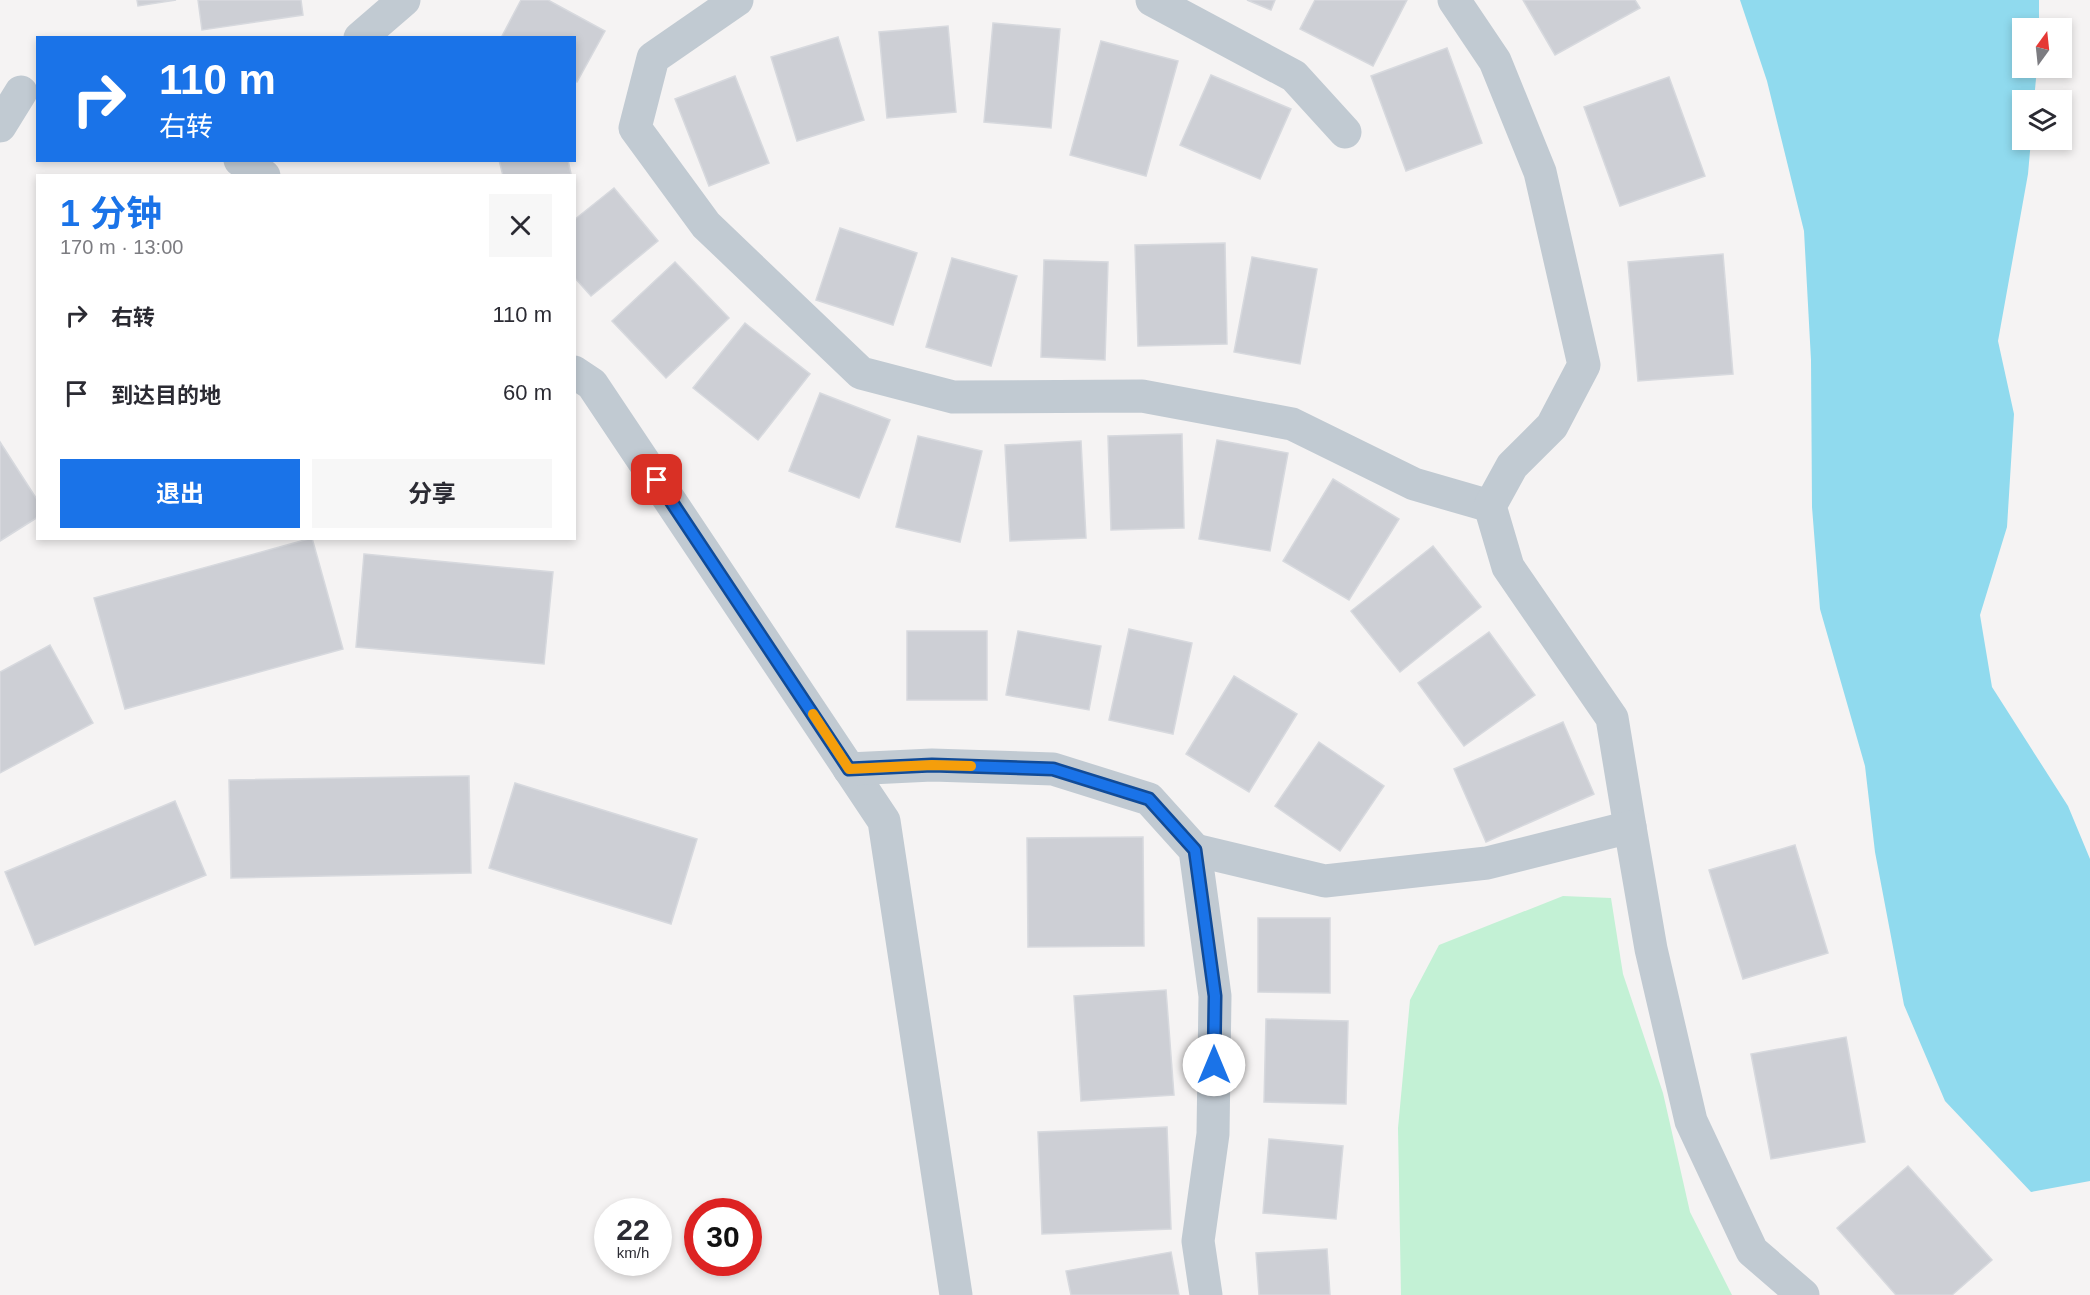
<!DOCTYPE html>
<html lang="zh">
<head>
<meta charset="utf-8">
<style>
  :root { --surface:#fff; --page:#f7f7f7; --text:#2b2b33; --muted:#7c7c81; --accent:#1a73e8 }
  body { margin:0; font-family:Helvetica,"Noto Sans SC",sans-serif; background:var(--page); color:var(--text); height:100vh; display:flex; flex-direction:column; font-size:22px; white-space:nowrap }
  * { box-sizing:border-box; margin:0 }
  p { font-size:20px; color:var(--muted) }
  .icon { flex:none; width:33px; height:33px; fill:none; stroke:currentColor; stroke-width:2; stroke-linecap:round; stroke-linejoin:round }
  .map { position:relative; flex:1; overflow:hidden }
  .panel { position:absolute; left:36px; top:174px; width:540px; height:366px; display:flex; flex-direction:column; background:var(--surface); border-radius:0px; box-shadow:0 3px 9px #0003 }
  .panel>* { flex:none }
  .banner { position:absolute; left:36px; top:36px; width:540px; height:126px; border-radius:0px; box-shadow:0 3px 9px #0003; background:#1a73e8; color:#fff; overflow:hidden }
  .needle { width:39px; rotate:15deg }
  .controls { position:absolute; left:2012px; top:18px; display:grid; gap:12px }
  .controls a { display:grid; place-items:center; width:60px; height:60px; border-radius:0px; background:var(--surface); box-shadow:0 3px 9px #0003; font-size:30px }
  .speed { position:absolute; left:594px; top:1198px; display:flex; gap:12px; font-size:30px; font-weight:700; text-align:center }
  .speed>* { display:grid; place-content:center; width:78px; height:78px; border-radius:50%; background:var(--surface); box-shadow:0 3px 9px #0003; line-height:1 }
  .speed small { font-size:15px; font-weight:400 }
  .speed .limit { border:9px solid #d22; background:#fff; color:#111 }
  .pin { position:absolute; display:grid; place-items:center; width:51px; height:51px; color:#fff; margin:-26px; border-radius:12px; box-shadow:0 3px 9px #0006 }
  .me { position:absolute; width:66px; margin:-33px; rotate:0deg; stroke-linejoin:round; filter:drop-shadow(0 0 4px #0008) }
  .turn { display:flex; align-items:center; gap:21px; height:126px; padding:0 24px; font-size:27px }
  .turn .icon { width:78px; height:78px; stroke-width:2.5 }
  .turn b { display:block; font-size:42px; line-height:51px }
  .round { display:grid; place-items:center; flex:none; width:63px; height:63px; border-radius:0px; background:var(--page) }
  .overview { display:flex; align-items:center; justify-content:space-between; height:102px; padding:0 24px }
  h1 { font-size:36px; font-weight:700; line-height:45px; color:var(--accent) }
  .primary-button { display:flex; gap:12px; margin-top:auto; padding:12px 24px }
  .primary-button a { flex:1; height:69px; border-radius:0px; background:var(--accent); color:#fff; font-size:24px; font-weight:700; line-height:69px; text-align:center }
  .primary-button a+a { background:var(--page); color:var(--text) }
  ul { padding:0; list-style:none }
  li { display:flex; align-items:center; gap:18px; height:78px; padding:0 24px }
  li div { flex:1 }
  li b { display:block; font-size:22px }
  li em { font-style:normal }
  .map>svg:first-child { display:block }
  .green { fill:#c3f1d5 }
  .water { fill:#90daee }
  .building { fill:#cdcfd5; stroke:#d7d9de; stroke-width:1.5 }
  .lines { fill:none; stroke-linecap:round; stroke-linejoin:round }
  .street { stroke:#c1cad2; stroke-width:33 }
  .route-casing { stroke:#114b97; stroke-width:15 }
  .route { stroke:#1a73e8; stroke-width:10 }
  .slow { stroke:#f59e0b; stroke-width:10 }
</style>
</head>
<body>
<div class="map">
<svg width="2090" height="1295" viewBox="0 0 2090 1295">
  <rect width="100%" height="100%" fill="#f5f3f3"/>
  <polygon class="green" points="1563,896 1611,898 1623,974 1663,1093 1690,1212 1732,1295 1401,1295 1398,1128 1410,1000 1439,945"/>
  <polygon class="water" points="1740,0 2039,0 2039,28 2022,28 2022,68 2037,68 2034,100 2022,100 2022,140 2031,140 2028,174 1998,341 2014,414 2007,527 1980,615 1992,687 2068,806 2090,859 2090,1181 2031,1192 1945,1101 1904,1005 1875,852 1865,766 1820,609 1812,507 1811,360 1804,231 1767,81"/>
  <g class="building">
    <polygon points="137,0 176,0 138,6"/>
    <polygon points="198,0 301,0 303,15 202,30"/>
    <polygon points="521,0 548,0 605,31 577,82 574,80 574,38 501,38"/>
    <polygon points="1247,0 1275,0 1271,10"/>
    <polygon points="1315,0 1407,0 1373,66 1300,29"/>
    <polygon points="1523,0 1635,0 1640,8 1555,55"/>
    <polygon points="993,23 1060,29 1051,128 984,122"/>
    <polygon points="948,26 956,112 887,118 879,32"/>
    <polygon points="838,37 864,120 797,141 771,57"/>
    <polygon points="1101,41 1178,61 1146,176 1070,155"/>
    <polygon points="1447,48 1482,143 1406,171 1371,76"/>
    <polygon points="1211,75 1291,109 1260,179 1180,145"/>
    <polygon points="735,76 769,163 709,186 675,99"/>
    <polygon points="1669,77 1705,176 1620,206 1584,107"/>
    <polygon points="499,160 568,160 571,174 503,176"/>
    <polygon points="614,188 658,241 591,296 574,277 574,220"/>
    <polygon points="840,228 917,253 893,325 816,300"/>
    <polygon points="1225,243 1227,344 1138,346 1135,245"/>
    <polygon points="1723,254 1733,374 1638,381 1628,262"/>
    <polygon points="1252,257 1317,269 1300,364 1234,352"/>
    <polygon points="952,258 1017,276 991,366 926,347"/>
    <polygon points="1044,260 1108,262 1105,360 1041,357"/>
    <polygon points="675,262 729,318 666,378 612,321"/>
    <polygon points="745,323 810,374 758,440 693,388"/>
    <polygon points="820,393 890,420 859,498 789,471"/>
    <polygon points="1182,434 1184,528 1111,530 1108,436"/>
    <polygon points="918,436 982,451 960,542 896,527"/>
    <polygon points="1217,440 1288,453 1270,551 1199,539"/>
    <polygon points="1081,441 1086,538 1010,541 1005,445"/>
    <polygon points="0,442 38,501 38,517 0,541"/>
    <polygon points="1333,479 1399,519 1349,600 1283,561"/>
    <polygon points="312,538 343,649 125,709 94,598"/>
    <polygon points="1433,546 1481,607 1400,672 1351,611"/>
    <polygon points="364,554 553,572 544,664 356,647"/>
    <polygon points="1129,629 1192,643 1173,734 1109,720"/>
    <rect x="907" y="631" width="80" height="69"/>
    <polygon points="1018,631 1101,646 1089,710 1006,695"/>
    <polygon points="1489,632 1535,695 1464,746 1418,683"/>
    <polygon points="50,645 93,723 0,773 0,672"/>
    <polygon points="1234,676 1297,714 1249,792 1186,754"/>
    <polygon points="1563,722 1594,794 1486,842 1454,769"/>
    <polygon points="1319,742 1384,786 1340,851 1275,806"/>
    <polygon points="469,776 471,873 231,878 229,780"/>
    <polygon points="515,783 697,839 671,924 489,868"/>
    <polygon points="175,801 206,875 35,945 5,872"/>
    <polygon points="1143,837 1144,946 1028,947 1027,838"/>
    <polygon points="1795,845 1828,953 1743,979 1709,870"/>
    <polygon points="1258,918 1330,918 1330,993 1258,992"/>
    <polygon points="1166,990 1174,1095 1081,1101 1074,996"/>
    <polygon points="1266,1019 1348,1021 1346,1104 1264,1102"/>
    <polygon points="1846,1037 1865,1142 1771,1159 1751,1054"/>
    <polygon points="1167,1127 1171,1229 1042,1234 1038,1132"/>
    <polygon points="1269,1139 1343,1146 1336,1219 1263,1213"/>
    <polygon points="1908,1166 1992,1260 1952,1295 1896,1295 1837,1228"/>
    <polygon points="1327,1249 1330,1295 1259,1295 1256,1253"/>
    <polygon points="1171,1252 1179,1295 1071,1295 1066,1271"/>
  </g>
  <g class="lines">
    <g class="street">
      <polyline points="737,0 653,58 635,128 706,225 861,373 953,397 1142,396 1292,424 1414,484 1490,506"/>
      <polyline points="1152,0 1294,76 1345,132"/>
      <polyline points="1454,0 1495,61 1540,172 1584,365 1552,426 1512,466 1490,506 1508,567 1612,718 1630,827"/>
      <polyline points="360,38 404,0"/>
      <polyline points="0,126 21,92"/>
      <polyline points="240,160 264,176"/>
      <polyline points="574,372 592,384 884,821 956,1295"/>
      <polyline points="849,769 932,765 1053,769 1149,799 1195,850 1215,996 1213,1134 1198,1241 1206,1295"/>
      <polyline points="1195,850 1325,881 1487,863 1630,827 1651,949 1691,1121 1752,1251 1803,1295"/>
    </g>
  </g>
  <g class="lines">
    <g class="route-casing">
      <polyline id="route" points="657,480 849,769 932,765 1053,769 1149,799 1195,850 1215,996 1214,1065"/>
    </g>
    <use href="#route" class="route"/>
    <polyline class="slow" points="813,714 849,769 932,765 971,766"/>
  </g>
</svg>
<div class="controls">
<a><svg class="needle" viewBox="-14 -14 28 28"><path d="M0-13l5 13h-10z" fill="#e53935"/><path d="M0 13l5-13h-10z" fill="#7c7c81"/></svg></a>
<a><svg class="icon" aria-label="layers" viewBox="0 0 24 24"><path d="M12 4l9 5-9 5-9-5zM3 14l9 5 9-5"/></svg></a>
</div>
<div class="speed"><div>22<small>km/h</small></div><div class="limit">30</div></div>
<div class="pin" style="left:657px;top:480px;background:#d93025"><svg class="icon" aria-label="arrive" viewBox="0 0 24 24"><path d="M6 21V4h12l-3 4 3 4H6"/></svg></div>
<svg class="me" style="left:1214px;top:1065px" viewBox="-20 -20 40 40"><circle r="19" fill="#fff"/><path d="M0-13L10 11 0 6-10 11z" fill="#1a73e8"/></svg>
<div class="banner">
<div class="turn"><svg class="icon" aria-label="right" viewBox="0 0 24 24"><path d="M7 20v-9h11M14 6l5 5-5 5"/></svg><div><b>110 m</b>右转</div></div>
</div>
<section class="panel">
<div class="overview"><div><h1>1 分钟</h1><p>170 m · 13:00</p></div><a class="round"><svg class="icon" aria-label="close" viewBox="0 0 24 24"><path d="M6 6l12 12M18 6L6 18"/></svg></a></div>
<ul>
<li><svg class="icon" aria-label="right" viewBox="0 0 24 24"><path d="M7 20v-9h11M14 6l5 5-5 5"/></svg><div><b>右转</b></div><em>110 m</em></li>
<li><svg class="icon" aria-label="arrive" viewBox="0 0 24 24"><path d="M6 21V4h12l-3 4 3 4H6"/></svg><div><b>到达目的地</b></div><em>60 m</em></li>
</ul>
<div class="primary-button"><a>退出</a><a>分享</a></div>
</section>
</div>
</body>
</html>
